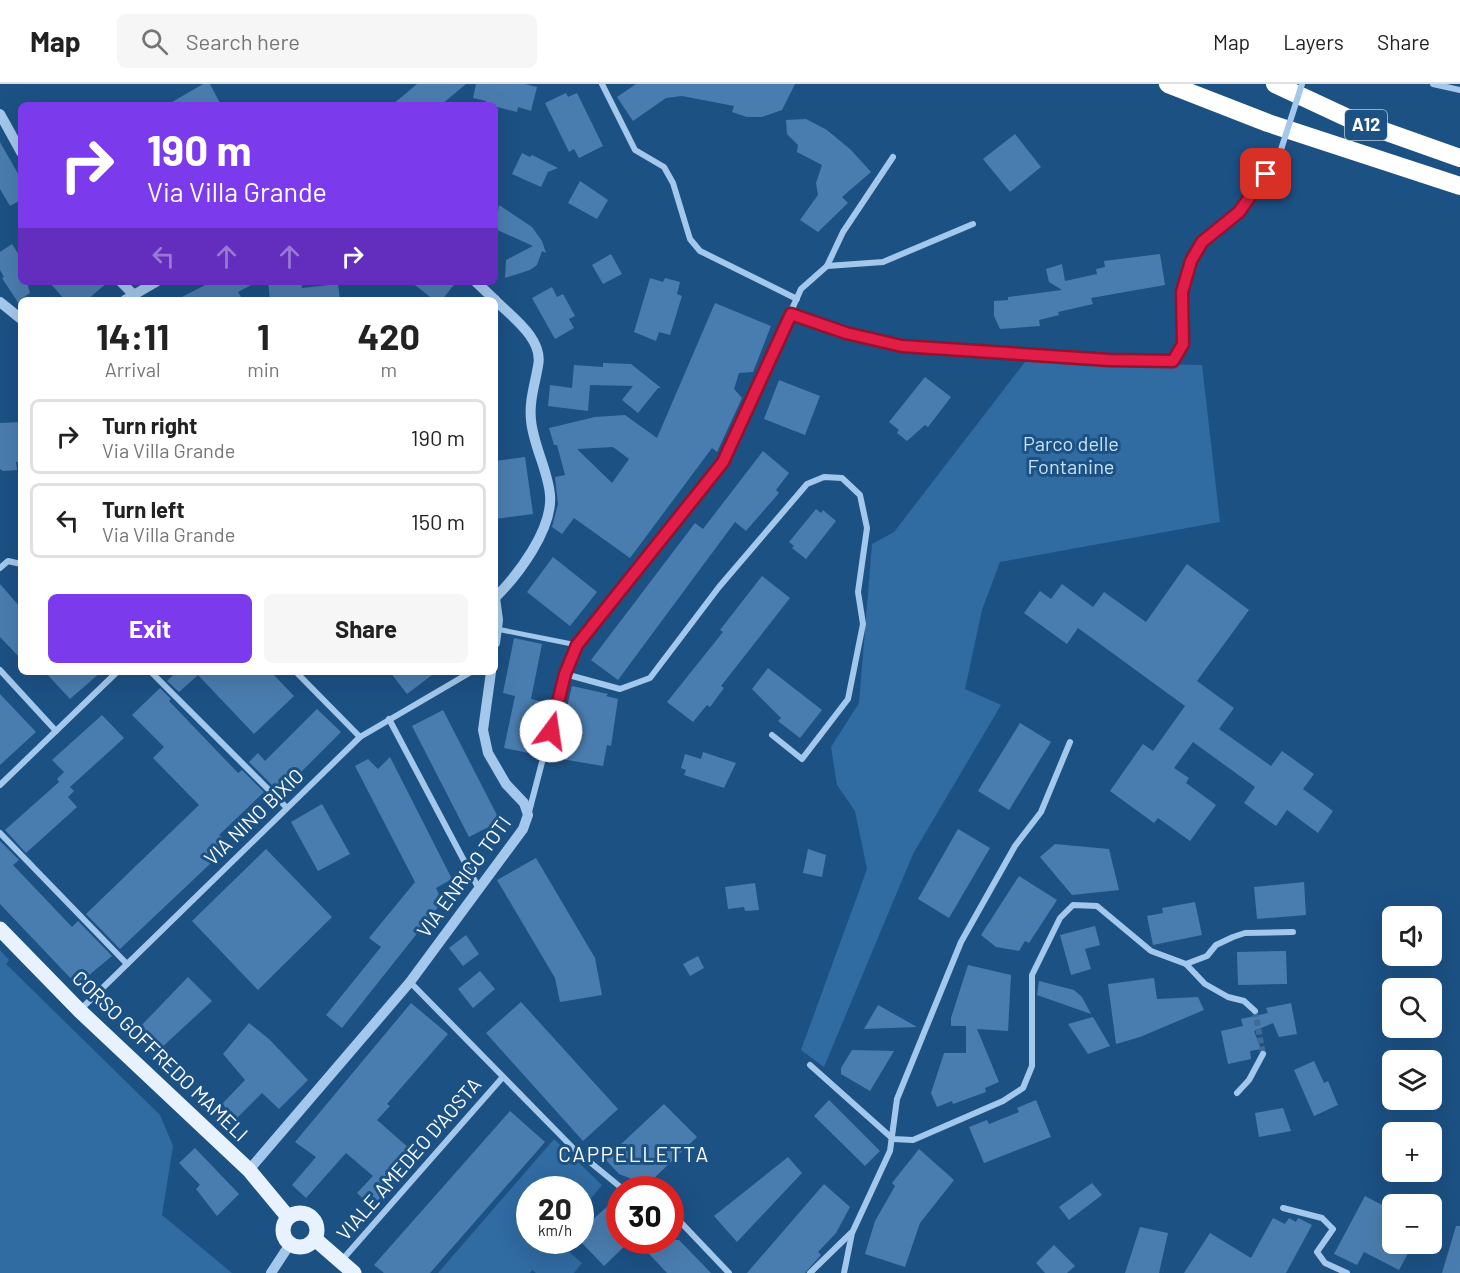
<!DOCTYPE html>
<html lang="en">
<head>
<meta charset="utf-8">
<style>
  :root { --surface:#fff; --page:#f6f6f6; --text:#222; --muted:#767676; --line:#e0e0e0; --accent:#7c3aed }
  body { margin:0; font-family:Barlow,sans-serif; background:var(--page); color:var(--text); height:100vh; display:flex; flex-direction:column; font-size:22px; white-space:nowrap }
  * { box-sizing:border-box; margin:0 }
  p { font-size:20px; color:var(--muted) }
  .icon { flex:none; width:33px; height:33px; fill:none; stroke:currentColor; stroke-width:2; stroke-linecap:round; stroke-linejoin:round }
  .map { position:relative; flex:1; overflow:hidden }
  .details { position:absolute; left:18px; top:213px; width:480px; height:378px; display:flex; flex-direction:column; background:var(--surface); border-radius:9px; box-shadow:0 6px 24px #0002 }
  .details>* { flex:none }
  .banner { position:absolute; left:18px; top:18px; width:480px; height:183px; border-radius:9px; box-shadow:0 6px 24px #0002; background:#7c3aed; color:#fff; overflow:hidden }
  .buttons { position:absolute; left:1382px; top:822px; display:grid; gap:12px }
  .buttons a { display:grid; place-items:center; width:60px; height:60px; border-radius:9px; background:var(--surface); box-shadow:0 6px 24px #0002; font-size:30px }
  .speed { position:absolute; left:516px; top:1092px; display:flex; gap:12px; font-size:30px; font-weight:700; text-align:center }
  .speed>* { display:grid; place-content:center; width:78px; height:78px; border-radius:50%; background:var(--surface); box-shadow:0 6px 24px #0002; line-height:1 }
  .speed small { font-size:15px; font-weight:400 }
  .speed .limit { border:9px solid #d22; background:#fff; color:#111 }
  .pin { position:absolute; display:grid; place-items:center; width:51px; height:51px; color:#fff; margin:-26px; border-radius:12px; box-shadow:0 3px 9px #0006 }
  .me { position:absolute; width:66px; margin:-33px; rotate:14deg; stroke-linejoin:round; filter:drop-shadow(0 0 4px #0008) }
  .turn { display:flex; align-items:center; gap:21px; height:126px; padding:0 30px; font-size:27px }
  .turn .icon { width:78px; height:78px; stroke-width:2.5 }
  .turn b { display:block; font-size:42px; line-height:51px }
  .lanes { display:flex; align-items:center; height:57px; padding:0 30px; background:#0003; justify-content:center; gap:30px; direction:ltr }
  .lanes .off { opacity:.35 }
  .eta { display:flex; justify-content:space-evenly; align-items:center; height:102px; text-align:center }
  .eta b { font-size:36px; font-weight:700; line-height:42px }
  .button { display:flex; gap:12px; margin-top:auto; padding:12px 30px }
  .button a { flex:1; height:69px; border-radius:9px; background:var(--accent); color:#fff; font-size:24px; font-weight:700; line-height:69px; text-align:center }
  .button a+a { background:var(--page); color:var(--text) }
  ul { padding:0; list-style:none }
  li { display:flex; align-items:center; gap:18px; height:75px; margin:0 12px 9px; padding:0 18px; border:3px solid var(--line); border-radius:9px }
  li div { flex:1 }
  li b { display:block; font-size:22px }
  li em { font-style:normal }
  header { display:flex; align-items:center; gap:36px; box-sizing:border-box; height:84px; padding:0 30px; background:var(--surface); border-bottom:2px solid var(--line) }
  header strong { font-size:28px }
  nav { display:flex; gap:33px; margin-inline-start:auto; font-size:21px }
  .search { width:420px; height:54px; background:var(--page); display:flex; align-items:center; gap:15px; box-sizing:border-box; padding:0 21px; border-radius:9px; color:var(--muted); font-size:22px }
  .map>svg:first-child { display:block }
  .green { fill:#306ba2 }
  .building { fill:#4a7daf; fill-rule:evenodd }
  .lines { fill:none; stroke-linecap:round; stroke-linejoin:round }
  .minor-tunnel { stroke:#3e6b96; stroke-width:6; stroke-dasharray:6 3; stroke-linecap:butt }
  .pedestrian { stroke:#a3c8eb; stroke-width:5 }
  .minor { stroke:#a3c8eb; stroke-width:6 }
  .tertiary { stroke:#a3c8eb; stroke-width:10 }
  .primary { stroke:#e7f2fe; stroke-width:15 }
  .motorway { stroke:#fff; stroke-width:18 }
  .minor-bridge { stroke:#a3c8eb; stroke-width:6 }
  .route-casing { stroke:#92132f; stroke-width:15 }
  .route { stroke:#e11d48; stroke-width:10 }
  .labels { text-anchor:middle; stroke-width:6; stroke-linejoin:round; paint-order:stroke }
  .shield { fill:#1c5184; stroke:#bbcbda; stroke-width:1.5 }
  .shield-label { font-size:18px; font-weight:bold; fill:#fff }
  .park-label { font-size:20px; fill:#c8e1f8; stroke:#1c5184 }
  .street-label { font-size:20px; fill:#fff; stroke:#1c5184 }
  .neighbourhood-label { font-size:21px; letter-spacing:1.5px; fill:#fff; stroke:#1c5184 }
</style>
</head>
<body>
<header>
<strong>Map</strong>
<div class="search"><svg class="icon" aria-label="search" viewBox="0 0 24 24"><circle cx="10" cy="10" r="6"/><path d="M15 15l6 6"/></svg>Search here</div>
<nav><a>Map</a><a>Layers</a><a>Share</a></nav>
</header>
<div class="map">
<svg width="1460" height="1189" viewBox="0 0 1460 1189">
  <rect width="100%" height="100%" fill="#1c5184"/>
  <g class="green">
    <polygon points="1025,278 1202,281 1220,438 1000,478 982,526 965,605 1001,621 913,770 824,983 801,966 867,785 855,727 837,701 831,663 859,619 872,460 894,448"/>
    <polygon points="0,866 9,876 6,880 160,1031 173,1062 162,1131 232,1189 0,1189"/>
    <polygon points="554,1055 602,1101 581,1127 580,1106 530,1106 530,1156 556,1157 582,1179 574,1189 536,1189 532,1186 530,1189 438,1189"/>
  </g>
  <g class="building">
    <polygon points="203,0 210,0 221,21 167,21"/>
    <polygon points="417,0 466,0 441,21 392,21"/>
    <polygon points="476,0 525,0 537,3 531,27 518,23 517,28 485,20 486,17 473,14"/>
    <polygon points="636,0 795,0 782,26 762,33 747,33 732,28 734,22 682,12 666,14 633,37 617,13"/>
    <polygon points="566,9 568,13 577,9 603,62 579,74 574,65 569,68 545,19"/>
    <polygon points="806,35 827,46 851,66 871,88 842,113 848,119 818,148 800,136 818,111 816,99 822,81 797,68 798,61 787,50 786,36"/>
    <polygon points="1015,50 1041,83 1010,108 983,75"/>
    <polygon points="0,58 21,95 21,116 10,122 0,105"/>
    <polygon points="522,69 530,73 532,71 558,84 548,88 541,103 512,90"/>
    <polygon points="580,97 608,116 597,135 568,119"/>
    <polygon points="499,121 532,143 542,157 546,169 542,167 537,181 530,186 505,194 506,176 533,162 495,145"/>
    <polygon points="12,160 21,174 21,198 27,198 30,209 21,215 21,223 2,194 4,193 0,186 0,168"/>
    <polygon points="611,170 622,190 603,200 592,181"/>
    <polygon points="1160,170 1165,201 1091,214 1093,220 1058,228 1059,231 1039,236 1040,242 1000,245 994,232 994,217 1008,216 1008,213 1062,206 1049,198 1046,185 1062,180 1065,197 1097,190 1096,185 1105,183 1104,177"/>
    <polygon points="650,194 663,198 665,194 680,198 677,210 682,212 670,251 659,248 656,257 634,248"/>
    <polygon points="49,198 108,198 87,216 65,216"/>
    <polygon points="211,198 257,198 238,208 243,216 176,216"/>
    <polygon points="268,198 301,198 302,204 338,200 340,216 270,216"/>
    <polygon points="411,198 456,198 442,216 434,216"/>
    <polygon points="552,203 557,213 563,210 575,232 569,235 574,244 555,255 532,214"/>
    <path d="M715,219L771,242L753,288L739,289L734,305L742,314L717,368L712,364L630,474L574,434L562,450L552,443L558,420L555,393L565,391L557,361H554L549,344L595,333L625,331L657,354ZM613,363L629,375L612,399L577,365Z"/>
    <polygon points="603,279 631,280 661,304 658,304 638,329 622,316 633,302 590,301 588,327 548,322 550,301 572,304 574,281 603,283"/>
    <polygon points="925,293 951,313 928,343 925,341 907,357 897,349 899,346 889,338"/>
    <polygon points="779,296 820,312 805,351 764,335"/>
    <polygon points="21,338 21,378 16,378 17,386 3,387 0,385 0,339"/>
    <polygon points="763,367 789,389 776,406 779,409 746,447 735,438 618,596 591,576 695,439 703,445"/>
    <polygon points="525,373 533,430 495,435 495,377"/>
    <polygon points="816,425 821,429 823,426 836,437 806,475 792,464 794,462 789,458"/>
    <polygon points="553,473 597,508 570,542 527,508"/>
    <polygon points="1187,480 1249,526 1197,597 1234,624 1219,645 1271,682 1282,667 1314,690 1303,705 1333,727 1318,749 1287,726 1276,742 1244,719 1255,703 1193,658 1174,684 1189,694 1186,699 1216,721 1190,757 1158,734 1154,739 1110,707 1143,660 1153,667 1185,622 1078,544 1067,560 1024,529 1040,507 1051,515 1062,500 1093,523 1104,508 1146,538"/>
    <polygon points="762,492 790,514 721,602 724,604 710,623 707,621 693,638 667,618 723,548 720,546"/>
    <polygon points="0,500 21,524 21,575 0,553"/>
    <polygon points="514,554 542,560 531,615 552,620 538,671 504,664 515,612 503,609"/>
    <polygon points="768,584 822,626 800,654 778,637 781,634 752,605"/>
    <polygon points="45,588 101,588 70,615"/>
    <polygon points="176,588 271,588 294,612 254,650 198,591 179,608 167,597"/>
    <polygon points="390,588 436,588 407,610"/>
    <polygon points="572,602 608,610 606,612 618,615 611,662 607,661 603,682 549,673 562,622 567,623"/>
    <polygon points="160,604 171,615 169,617 238,689 242,686 264,708 219,751 230,761 120,865 86,830 199,721 153,674 164,663 132,631"/>
    <polygon points="0,610 36,648 0,681"/>
    <polygon points="317,625 341,648 282,707 274,699 272,701 249,678 258,669 265,677"/>
    <polygon points="443,626 500,737 469,753 412,642"/>
    <polygon points="102,631 124,654 70,703 74,707 68,713 77,723 26,769 5,746 59,698 57,695 64,688 52,676"/>
    <polygon points="1020,639 1051,658 1009,726 978,707"/>
    <polygon points="703,668 736,679 724,704 684,691 686,686 681,684 685,670 701,675"/>
    <polygon points="390,673 452,795 436,804 442,818 342,944 326,931 381,863 369,854 415,798 355,682 368,675 378,685"/>
    <polygon points="322,720 350,770 318,787 291,738"/>
    <polygon points="958,745 990,764 949,834 918,815"/>
    <polygon points="0,757 19,776 13,781 72,843 78,837 112,872 77,901 0,820"/>
    <polygon points="1055,760 1109,765 1119,806 1072,811 1040,773"/>
    <polygon points="266,765 332,833 258,906 192,837"/>
    <polygon points="808,765 826,771 822,793 803,789"/>
    <polygon points="536,774 595,874 602,911 560,918 555,894 497,796"/>
    <polygon points="1019,792 1057,816 1029,859 1025,857 1019,867 996,863 981,851"/>
    <polygon points="1304,798 1306,831 1257,835 1254,803"/>
    <polygon points="755,799 759,826 745,827 744,823 728,825 725,803"/>
    <polygon points="1195,818 1202,851 1153,861 1147,832 1163,829 1162,824"/>
    <polygon points="1095,842 1100,861 1085,865 1091,885 1071,891 1060,851"/>
    <polygon points="466,851 479,870 463,882 449,864"/>
    <polygon points="1286,867 1287,900 1238,901 1237,868"/>
    <polygon points="698,872 704,884 690,892 683,880"/>
    <polygon points="968,881 1011,891 1008,947 977,945 999,998 985,1004 986,1008 953,1020 952,1017 937,1023 931,1009 944,969 966,969 966,942 951,942 951,934"/>
    <polygon points="480,887 495,905 473,924 458,905"/>
    <polygon points="188,893 212,917 159,966 138,945"/>
    <polygon points="1154,894 1157,915 1198,913 1204,926 1140,953 1116,960 1108,900"/>
    <polygon points="1039,897 1074,906 1082,913 1091,930 1037,911"/>
    <polygon points="521,918 618,1025 583,1057 486,949"/>
    <polygon points="411,919 448,950 387,1020 390,1022 377,1036 418,1072 372,1123 357,1109 373,1092 346,1069 306,1114 292,1101 316,1073 295,1058"/>
    <polygon points="1291,919 1297,950 1279,953 1273,939 1254,947 1261,965 1250,967 1251,975 1228,980 1221,947 1243,942 1241,935 1268,929 1266,924"/>
    <polygon points="878,921 917,943 864,945"/>
    <polygon points="1093,933 1110,962 1088,970 1068,940"/>
    <polygon points="249,939 269,955 308,996 279,1025 262,1009 237,1034 222,1020 245,996 223,970"/>
    <polygon points="852,966 894,967 870,1007 841,990 841,984"/>
    <polygon points="1314,977 1324,999 1328,997 1338,1021 1314,1032 1294,986"/>
    <polygon points="829,1016 880,1067 865,1082 814,1032"/>
    <polygon points="1036,1016 1051,1053 984,1079 969,1043 987,1036 989,1040 1019,1028 1017,1024"/>
    <polygon points="664,1020 697,1053 647,1101 619,1090 605,1075"/>
    <polygon points="1283,1024 1291,1047 1259,1053 1255,1029"/>
    <polygon points="510,1027 545,1058 430,1189 384,1189 374,1181"/>
    <polygon points="195,1064 239,1110 217,1132 196,1105 200,1101 179,1079"/>
    <polygon points="919,1065 954,1096 920,1139 905,1183 865,1170 875,1137 895,1102 892,1099"/>
    <polygon points="788,1073 802,1089 737,1158 714,1132"/>
    <polygon points="1092,1099 1102,1111 1069,1136 1059,1123"/>
    <polygon points="824,1100 850,1123 836,1149 818,1168 821,1171 805,1189 747,1189"/>
    <polygon points="620,1111 620,1156 631,1156 604,1182 580,1157 580,1147"/>
    <polygon points="1365,1112 1392,1126 1392,1160 1413,1160 1399,1186 1364,1168 1357,1181 1334,1170"/>
    <polygon points="1273,1134 1285,1140 1289,1134 1296,1138 1298,1134 1312,1141 1286,1189 1184,1189 1210,1149 1251,1174"/>
    <polygon points="1456,1142 1460,1142 1460,1189 1442,1189"/>
    <polygon points="1140,1143 1168,1149 1159,1189 1125,1189"/>
    <polygon points="636,1156 679,1156 711,1189 667,1189"/>
    <polygon points="1054,1161 1075,1182 1067,1189 1045,1189 1036,1179"/>
  </g>
  <g class="lines">
    <polyline class="minor-tunnel" points="1255,927 1263,970"/>
    <polyline class="pedestrian" points="497,545 577,561"/>
    <g class="minor">
      <polyline points="602,0 635,66 664,83 673,99 690,155 700,167 797,215"/>
      <polyline points="1433,0 1460,6"/>
      <polyline points="827,182 883,178 973,140"/>
      <polyline points="791,229 846,249 902,262 1109,277 1173,277 1183,260 1182,208 1191,178 1202,158 1239,128 1278,75"/>
      <polyline points="0,484 8,477 21,480"/>
      <polyline points="0,586 56,647"/>
      <polyline points="151,588 286,723"/>
      <polyline points="296,588 360,653"/>
      <polyline points="565,590 620,605 650,594 719,503 807,400 824,393 842,394 860,411 867,444 858,508 863,540 848,615 802,675 772,651"/>
      <polyline points="389,635 479,805"/>
      <polyline points="0,701 117,588"/>
      <polyline points="529,728 565,590 577,561 723,378 801,205 827,182 843,148 893,73"/>
      <polyline points="0,749 127,880"/>
      <polyline points="1186,880 1207,872 1216,861 1233,853 1245,849 1293,848"/>
      <polyline points="410,898 574,1065 624,1106"/>
      <polyline points="80,926 360,653 471,588"/>
      <polyline points="810,981 893,1055 913,1056 1003,1017 1023,1004 1032,982 1032,891 1060,834 1073,821 1097,822 1151,867 1186,880 1205,900 1228,913 1244,917 1255,927"/>
      <polyline points="1237,1009 1249,996 1263,970"/>
      <polyline points="1283,1124 1322,1134 1333,1145 1317,1168 1325,1179 1347,1189"/>
      <polyline points="670,1127 729,1189"/>
      <polyline points="342,1176 502,994"/>
      <polyline points="810,1189 851,1149"/>
      <polyline points="844,1189 852,1149 890,1067 897,1015 961,858 1015,762 1041,728 1070,658"/>
    </g>
    <g class="tertiary">
      <polyline points="0,30 21,68"/>
      <polyline points="121,198 133,210"/>
      <polyline points="476,198 495,216"/>
      <polyline points="125,216 156,198"/>
      <path d="M495,216C512,233 544,255 538,282C535,300 529,317 531,336C533,361 548,386 550,411C553,445 518,491 495,514"/>
      <polyline points="0,218 21,235"/>
      <polyline points="495,514 498,536 495,559"/>
      <polyline points="249,1086 410,898 523,745 528,731 524,719 506,700 488,669 483,646 491,588"/>
      <polyline points="271,1189 290,1160"/>
    </g>
    <g class="primary">
      <polyline points="0,845 80,927 249,1086 288,1133"/>
      <circle cx="300" cy="1146" r="17"/>
      <polyline points="315,1155 354,1189"/>
    </g>
    <g class="motorway">
      <polyline points="1168,0 1268,39 1460,102"/>
      <polyline points="1275,0 1350,35 1460,74"/>
    </g>
    <polyline class="minor-bridge" points="1278,75 1302,0"/>
  </g>
  <g class="lines">
    <g class="route-casing">
      <polyline id="route" points="551,647 565,590 577,561 723,378 791,230 846,249 902,262 1109,276 1173,277 1183,260 1182,208 1191,177 1202,158 1239,128 1266,90"/>
    </g>
    <use href="#route" class="route"/>
  </g>
  <g class="labels">
    <rect class="shield" x="1345" y="26" width="42" height="30" rx="4.5"/>
    <g class="shield-label">
      <text x="1366" y="47">A12</text>
    </g>
    <g class="park-label">
      <text x="1071" y="367">Parco delle<tspan x="1071" dy="23">Fontanine</tspan></text>
    </g>
    <g class="street-label">
      <text transform="translate(254 733) rotate(-44)" y="7">VIA NINO BIXIO</text>
      <text transform="translate(464 793) rotate(-54)" y="7">VIA ENRICO TOTI</text>
      <text transform="translate(160 972) rotate(44)" y="7">CORSO GOFFREDO MAMELI</text>
      <text transform="translate(409 1075) rotate(-49)" y="7">VIALE AMEDEO D'AOSTA</text>
    </g>
    <g class="neighbourhood-label">
      <text x="634" y="1078">CAPPELLETTA</text>
    </g>
  </g>
</svg>
<div class="buttons">
<a><svg class="icon" aria-label="sound" viewBox="0 0 24 24"><path d="M4 9h4l5-4v14l-5-4H4zM17 9q2 3 0 6"/></svg></a>
<a><svg class="icon" aria-label="search" viewBox="0 0 24 24"><circle cx="10" cy="10" r="6"/><path d="M15 15l6 6"/></svg></a>
<a><svg class="icon" aria-label="layers" viewBox="0 0 24 24"><path d="M12 4l9 5-9 5-9-5zM3 14l9 5 9-5"/></svg></a>
<a>+</a>
<a>−</a>
</div>
<div class="speed"><div>20<small>km/h</small></div><div class="limit">30</div></div>
<div class="pin" style="left:1266px;top:90px;background:#d93025"><svg class="icon" aria-label="arrive" viewBox="0 0 24 24"><path d="M6 21V4h12l-3 4 3 4H6"/></svg></div>
<svg class="me" style="left:551px;top:647px" viewBox="-20 -20 40 40"><circle r="19" fill="#fff"/><path d="M0-13L10 11 0 6-10 11z" fill="#e11d48"/></svg>
<div class="banner">
<div class="turn"><svg class="icon" aria-label="right" viewBox="0 0 24 24"><path d="M7 20v-9h11M14 6l5 5-5 5"/></svg><div><b>190 m</b>Via Villa Grande</div></div>
<div class="lanes"><svg class="icon off" aria-label="left" viewBox="0 0 24 24"><path d="M17 20v-9H6M10 6l-5 5 5 5"/></svg><svg class="icon off" aria-label="ahead" viewBox="0 0 24 24"><path d="M12 20V5M6 11l6-6 6 6"/></svg><svg class="icon off" aria-label="ahead" viewBox="0 0 24 24"><path d="M12 20V5M6 11l6-6 6 6"/></svg><svg class="icon" aria-label="right" viewBox="0 0 24 24"><path d="M7 20v-9h11M14 6l5 5-5 5"/></svg></div>
</div>
<section class="details">
<div class="eta">
<div><b>14:11</b><p>Arrival</p></div>
<div><b>1</b><p>min</p></div>
<div><b>420</b><p>m</p></div>
</div>
<ul>
<li><svg class="icon" aria-label="right" viewBox="0 0 24 24"><path d="M7 20v-9h11M14 6l5 5-5 5"/></svg><div><b>Turn right</b><p>Via Villa Grande</p></div><em>190 m</em></li>
<li><svg class="icon" aria-label="left" viewBox="0 0 24 24"><path d="M17 20v-9H6M10 6l-5 5 5 5"/></svg><div><b>Turn left</b><p>Via Villa Grande</p></div><em>150 m</em></li>
</ul>
<div class="button"><a>Exit</a><a>Share</a></div>
</section>
</div>
</body>
</html>
